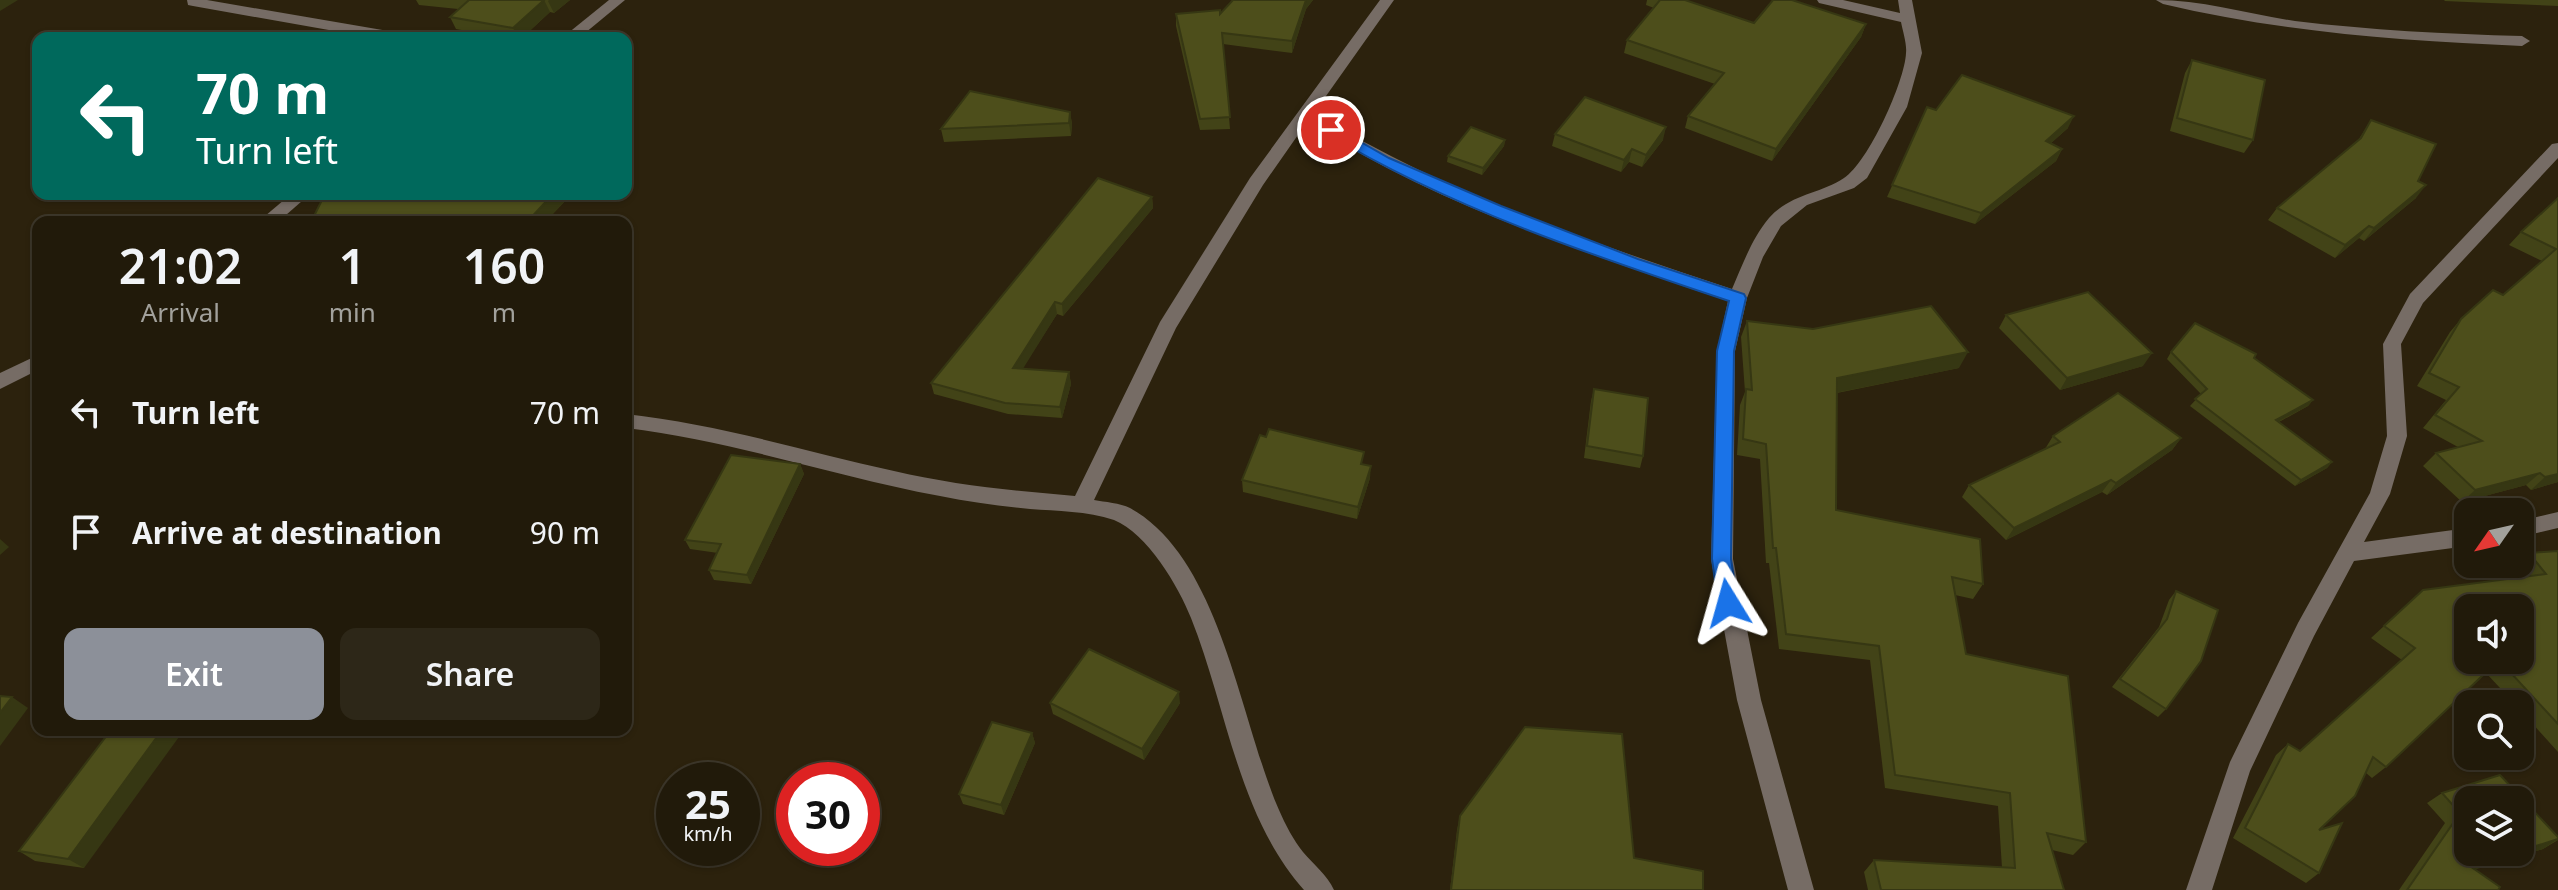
<!DOCTYPE html>
<html lang="en">
<head>
<meta charset="utf-8">
<style>
  :root { --surface:#211a0a; --page:#2d2718; --text:#f1f3f6; --muted:#a2a19c; --line:#3e382b; --accent:#8c9099 }
  body { margin:0; font-family:"Noto Sans",sans-serif; background:var(--page); color:var(--text); height:100vh; display:flex; flex-direction:column; font-size:30px; white-space:nowrap }
  * { box-sizing:border-box; margin:0 }
  p { font-size:26px; color:var(--muted) }
  .icon { flex:none; width:44px; height:44px; fill:none; stroke:currentColor; stroke-width:2; stroke-linecap:round; stroke-linejoin:round }
  .map { position:relative; flex:1; overflow:hidden }
  .sheet { position:absolute; left:32px; top:216px; width:600px; height:520px; display:flex; flex-direction:column; background:var(--surface); border-radius:16px; box-shadow:0 2px 6px #0004,0 0 0 2px var(--line) }
  .sheet>* { flex:none }
  .top-card { position:absolute; left:32px; top:32px; width:600px; height:168px; border-radius:16px; box-shadow:0 2px 6px #0004,0 0 0 2px var(--line); background:#00695c; color:#fff; overflow:hidden }
  .needle { width:52px; rotate:236deg }
  .fabs { position:absolute; left:2454px; top:498px; display:grid; gap:16px }
  .fabs a { display:grid; place-items:center; width:80px; height:80px; border-radius:16px; background:var(--surface); box-shadow:0 2px 6px #0004,0 0 0 2px var(--line); font-size:40px }
  .speed { position:absolute; left:656px; top:762px; display:flex; gap:16px; font-size:40px; font-weight:700; text-align:center }
  .speed>* { display:grid; place-content:center; width:104px; height:104px; border-radius:50%; background:var(--surface); box-shadow:0 2px 6px #0004,0 0 0 2px var(--line); line-height:1 }
  .speed small { font-size:20px; font-weight:400 }
  .speed .limit { border:12px solid #d22; background:#fff; color:#111 }
  .pin { position:absolute; display:grid; place-items:center; width:68px; height:68px; color:#fff; margin:-34px; border:4px solid #fff; border-radius:50%; box-shadow:0 2px 8px #0007 }
  .me { position:absolute; width:88px; margin:-44px; rotate:352deg; stroke-linejoin:round; filter:drop-shadow(0 0 6px #0008) }
  .turn { display:flex; align-items:center; gap:28px; height:168px; padding:0 32px; font-size:36px }
  .turn .icon { width:104px; height:104px; stroke-width:2.5 }
  .turn b { display:block; font-size:56px; line-height:68px }
  .eta { display:flex; justify-content:space-evenly; align-items:center; height:136px; text-align:center }
  .eta b { font-size:48px; font-weight:600; line-height:56px }
  .cta { display:flex; gap:16px; margin-top:auto; padding:16px 32px }
  .cta a { flex:1; height:92px; border-radius:16px; background:var(--accent); color:#fff; font-size:32px; font-weight:600; line-height:92px; text-align:center }
  .cta a+a { background:var(--page); color:var(--text) }
  ul { padding:0; list-style:none }
  li { display:flex; align-items:center; gap:24px; height:120px; padding:0 32px }
  li div { flex:1 }
  li b { display:block; font-size:30px }
  li em { font-style:normal }
  .map>svg:first-child { display:block }
  .lines { fill:none; stroke-linecap:round; stroke-linejoin:round }
  .street { fill:#766c65; fill-rule:evenodd }
  .wall { fill:#424317 }
  .shaded-wall { fill:#363713 }
  .building { fill:#4d4e1b; stroke:#363713; stroke-width:2; fill-rule:evenodd }
  .route { fill:#1a73e8; stroke:#114b97; stroke-width:2 }
</style>
</head>
<body>
<div class="map">
<svg width="2558" height="890" viewBox="0 0 2558 890">
  <rect width="100%" height="100%" fill="#2c220d"/>
  <g class="lines">
    <g class="street">
      <polygon points="187,0 207,0 400,33 408,38 374,38 193,6 188,5"/>
      <polygon points="609,0 625,0 579,38 562,38"/>
      <path d="M1380,0H1394L1314,113C1444,193 1588,241 1732,289C1742,266 1752,238 1769,218C1790,194 1820,194 1844,178C1868,163 1905,81 1906,53C1907,44 1903,32 1901,22L1819,3L1817,0H1843L1900,13L1898,0H1912L1922,53L1907,107L1867,178L1854,188L1807,205L1781,226L1763,257L1747,298L1735,351L1733,559L1761,700L1814,890H1788L1737,700L1711,559L1717,351L1728,301C1583,252 1437,205 1307,122L1263,185L1176,328L1094,500C1105,502 1120,503 1130,508C1221,558 1240,721 1279,810C1285,824 1294,841 1303,852C1314,865 1327,875 1334,890H1304C1238,816 1227,708 1191,618C1179,587 1147,533 1114,520C1087,511 1057,511 1030,509C999,506 970,502 940,496C834,476 733,441 626,428V414C717,424 804,451 894,471C954,485 1014,491 1075,496L1160,322L1250,178Z"/>
      <path d="M2156,0C2202,0 2249,14 2295,21C2370,30 2446,34 2522,36L2530,41L2522,46C2401,41 2281,32 2163,4Z"/>
      <polygon points="2558,143 2558,158 2423,303 2401,344 2407,436 2390,494 2364,542 2468,528 2468,546 2354,561 2314,636 2250,771 2212,890 2186,890 2230,762 2298,623 2370,493 2387,436 2383,344 2410,294 2552,144"/>
      <polygon points="291,194 310,194 278,222 258,222"/>
      <polygon points="38,355 38,370 0,389 0,373"/>
      <polygon points="2558,512 2558,528 2520,537 2520,521"/>
    </g>
  </g>
  <g class="wall">
    <polygon points="416,0 570,0 554,13 550,12 522,38 504,38 456,29 450,17 458,9 419,5"/>
    <polygon points="1233,0 1313,0 1306,9 1292,53 1223,44 1230,129 1200,130 1176,26 1176,14 1220,14"/>
    <polygon points="1647,0 1686,0 1754,23 1866,24 1861,37 1772,161 1685,128 1688,116 1715,84 1624,53 1627,40 1654,8 1646,5"/>
    <polygon points="2445,0 2558,0 2558,6 2444,1"/>
    <polygon points="2192,60 2253,140 2244,153 2170,131 2185,73"/>
    <polygon points="1927,107 1936,110 2068,128 2051,143 2062,149 2056,161 1975,224 1887,197"/>
    <polygon points="1070,112 1072,124 1071,136 944,142 941,129"/>
    <polygon points="2371,120 2418,181 2416,198 2364,241 2359,238 2335,258 2268,220 2277,208 2357,142"/>
    <polygon points="1555,134 1663,140 1642,167 1629,162 1621,172 1552,146"/>
    <polygon points="1505,140 1504,146 1482,175 1447,162 1448,156"/>
    <polygon points="572,194 545,222 311,222"/>
    <polygon points="1152,197 1153,208 1063,316 1057,314 1022,369 1069,372 1071,384 1062,418 1008,414 934,394 931,383"/>
    <polygon points="2558,198 2558,482 2531,490 2526,485 2462,502 2423,466 2436,453 2458,447 2423,428 2446,400 2417,386 2450,332 2461,319 2503,295 2542,261 2509,245 2521,232"/>
    <polygon points="2006,315 2143,366 2060,390 1999,328"/>
    <polygon points="1747,321 1959,368 1837,393 1836,510 1983,584 1973,599 1955,595 1966,654 2086,842 2073,855 2052,850 2064,890 1868,890 1864,872 1874,860 2002,868 1998,806 1885,788 1870,660 1779,649 1769,563 1766,563 1760,459 1737,455 1740,405 1745,392 1741,337"/>
    <polygon points="2171,352 2254,358 2313,400 2308,406 2279,422 2332,462 2327,468 2295,486 2190,406 2201,394 2167,359"/>
    <polygon points="1594,389 1643,456 1640,468 1584,458 1591,401"/>
    <polygon points="2053,436 2181,438 2172,450 2107,495 2102,492 2006,540 1962,497 1969,485 2045,449"/>
    <polygon points="800,464 804,474 751,584 714,580 709,570 718,553 690,549 685,540"/>
    <polygon points="1363,464 1370,478 1357,519 1243,492 1242,480"/>
    <polygon points="2558,551 2558,752 2520,710 2520,704 2515,704 2486,673 2386,767 2372,778 2366,773 2319,830 2319,873 2306,883 2233,838 2276,755 2288,744 2300,751 2402,660 2371,638 2423,590 2525,577 2516,565 2520,564 2520,561 2529,553"/>
    <polygon points="2176,591 2166,709 2158,717 2112,687 2159,627 2169,600"/>
    <polygon points="1050,703 1180,703 1144,760 1053,714"/>
    <polygon points="111,730 84,868 35,861 19,851"/>
    <polygon points="1032,733 1035,743 1004,815 963,804 959,794"/>
    <polygon points="2442,793 2558,840 2543,849 2475,869 2498,890 2399,890 2445,823 2427,803"/>
    <polygon points="1460,816 1634,858 1703,890 1450,890 1457,830"/>
  </g>
  <g class="shaded-wall">
    <polygon points="0,0 18,0 0,11"/>
    <polygon points="544,0 550,12 522,38 518,38 513,28"/>
    <polygon points="549,0 570,0 554,13 548,1"/>
    <polygon points="1306,0 1313,0 1306,9 1292,53 1292,41"/>
    <polygon points="1866,24 1861,37 1772,161 1776,149"/>
    <polygon points="1070,112 1072,124 1071,136 1069,123"/>
    <polygon points="2074,116 2068,128 2040,153 2046,141"/>
    <polygon points="1666,127 1663,140 1642,167 1646,155"/>
    <polygon points="1505,140 1504,146 1482,175 1483,168"/>
    <polygon points="1632,149 1629,162 1621,172 1624,160"/>
    <polygon points="2062,149 2056,161 1975,224 1981,213"/>
    <polygon points="2426,185 2416,198 2364,241 2374,228"/>
    <polygon points="553,194 572,194 545,222 527,222"/>
    <polygon points="1152,197 1153,208 1063,316 1062,304"/>
    <polygon points="431,215 435,222 425,222"/>
    <polygon points="2369,226 2359,238 2335,258 2345,245"/>
    <polygon points="1055,302 1057,314 1016,380 1013,368"/>
    <polygon points="1968,352 1959,368 1830,394 1837,378"/>
    <polygon points="2152,353 2143,366 2060,390 2067,378"/>
    <polygon points="1069,372 1071,384 1062,418 1060,407"/>
    <polygon points="2313,400 2308,406 2270,426 2276,420"/>
    <polygon points="2181,438 2172,450 2107,495 2116,483"/>
    <polygon points="2332,462 2327,468 2295,486 2301,480"/>
    <polygon points="800,464 804,474 751,584 747,575"/>
    <polygon points="1371,466 1370,478 1357,519 1358,507"/>
    <polygon points="2540,473 2526,485 2462,502 2475,490"/>
    <polygon points="2558,474 2558,482 2531,490 2545,477"/>
    <polygon points="2111,480 2102,492 2006,540 2014,528"/>
    <polygon points="0,539 9,547 0,555"/>
    <polygon points="1179,692 1180,703 1144,760 1142,749"/>
    <polygon points="12,697 28,708 0,746 0,713"/>
    <polygon points="162,730 184,730 84,868 68,859"/>
    <polygon points="1032,733 1035,743 1004,815 1001,805"/>
    <polygon points="2558,839 2543,849 2454,876 2470,866 2516,852 2520,852 2520,851"/>
  </g>
  <g class="building">
    <polygon points="469,0 544,0 513,28 450,17"/>
    <polygon points="1233,0 1306,0 1292,41 1222,33 1230,117 1200,119 1176,14 1220,10 1220,14"/>
    <polygon points="1660,0 1685,0 1754,23 1773,0 1792,0 1866,24 1776,149 1688,116 1724,73 1627,40"/>
    <polygon points="2192,60 2265,80 2253,140 2177,118"/>
    <polygon points="1962,75 2074,116 2046,141 2062,149 1981,213 1892,185 1927,107 1936,110"/>
    <polygon points="970,91 1070,112 1069,123 941,129"/>
    <polygon points="1585,97 1666,127 1646,155 1632,149 1624,160 1555,134"/>
    <polygon points="2371,120 2436,144 2418,181 2426,185 2374,228 2369,226 2345,245 2277,208 2361,138"/>
    <polygon points="1471,127 1505,140 1483,168 1448,156"/>
    <polygon points="1098,178 1152,197 1062,304 1055,302 1013,368 1069,372 1060,407 1005,403 931,383"/>
    <polygon points="325,194 553,194 527,222 459,222 431,215 425,222 311,222"/>
    <polygon points="2558,198 2558,474 2545,477 2540,473 2475,490 2436,453 2482,441 2435,415 2459,387 2429,373 2461,319 2493,290 2503,295 2556,249 2521,232"/>
    <polygon points="2088,292 2152,353 2067,378 2006,315"/>
    <polygon points="1931,306 1968,352 1837,378 1836,510 1980,539 1983,584 1952,577 1966,654 2068,676 2086,842 2047,833 2064,890 1881,890 1874,860 2015,868 2010,793 1895,775 1879,646 1786,634 1776,548 1773,548 1766,444 1743,439 1746,389 1752,390 1747,321 1813,329"/>
    <polygon points="2195,323 2256,354 2254,358 2313,400 2276,420 2332,462 2301,480 2195,399 2207,389 2171,352"/>
    <polygon points="1594,389 1648,398 1643,456 1587,446"/>
    <polygon points="2118,393 2181,438 2116,483 2111,480 2014,528 1969,485 2060,442 2053,436"/>
    <polygon points="1269,429 1364,452 1361,464 1371,466 1358,507 1242,480 1260,435 1266,437"/>
    <polygon points="731,455 800,464 747,575 709,570 721,544 685,540"/>
    <path d="M2558,551V724L2499,660L2386,767L2373,757L2355,796L2319,830L2342,823L2319,873L2245,828L2288,744L2300,751L2415,648L2384,626L2423,590L2546,574L2529,553ZM2468,608H2520V660H2468Z"/>
    <polygon points="2176,591 2218,610 2201,661 2166,709 2120,679 2167,619"/>
    <polygon points="1089,649 1179,692 1142,749 1050,703"/>
    <polygon points="0,696 12,697 0,713"/>
    <polygon points="992,722 1032,733 1001,805 959,794"/>
    <polygon points="1525,727 1622,734 1634,858 1703,871 1703,890 1451,890 1460,816"/>
    <polygon points="111,730 162,730 68,859 19,851"/>
    <polygon points="2500,775 2558,837 2558,839 2520,851 2520,800 2468,800 2468,852 2516,852 2470,866 2500,887 2498,890 2407,890 2460,813 2442,793"/>
  </g>
  <path class="route" d="M1331,125L1389,158L1501,206L1638,259L1744,294L1746,298L1734,351L1731,559L1738,603L1735,609L1728,612L1721,609L1718,603L1712,559L1717,351L1729,301C1591,255 1450,208 1326,133L1323,130Z"/>
</svg>
<div class="fabs">
<a><svg class="needle" viewBox="-14 -14 28 28"><path d="M0-13l5 13h-10z" fill="#e53935"/><path d="M0 13l5-13h-10z" fill="#a2a19c"/></svg></a>
<a><svg class="icon" aria-label="sound" viewBox="0 0 24 24"><path d="M4 9h4l5-4v14l-5-4H4zM17 9q2 3 0 6"/></svg></a>
<a><svg class="icon" aria-label="search" viewBox="0 0 24 24"><circle cx="10" cy="10" r="6"/><path d="M15 15l6 6"/></svg></a>
<a><svg class="icon" aria-label="layers" viewBox="0 0 24 24"><path d="M12 4l9 5-9 5-9-5zM3 14l9 5 9-5"/></svg></a>
</div>
<div class="speed"><div>25<small>km/h</small></div><div class="limit">30</div></div>
<div class="pin" style="left:1331px;top:130px;background:#d93025"><svg class="icon" aria-label="arrive" viewBox="0 0 24 24"><path d="M6 21V4h12l-3 4 3 4H6"/></svg></div>
<svg class="me" style="left:1728px;top:603px" viewBox="-20 -20 40 40"><path d="M0-17L14 15 0 8-14 15z" fill="#1a73e8" stroke="#fff" stroke-width="4"/></svg>
<div class="top-card">
<div class="turn"><svg class="icon" aria-label="left" viewBox="0 0 24 24"><path d="M17 20v-9H6M10 6l-5 5 5 5"/></svg><div><b>70 m</b>Turn left</div></div>
</div>
<section class="sheet">
<div class="eta">
<div><b>21:02</b><p>Arrival</p></div>
<div><b>1</b><p>min</p></div>
<div><b>160</b><p>m</p></div>
</div>
<ul>
<li><svg class="icon" aria-label="left" viewBox="0 0 24 24"><path d="M17 20v-9H6M10 6l-5 5 5 5"/></svg><div><b>Turn left</b></div><em>70 m</em></li>
<li><svg class="icon" aria-label="arrive" viewBox="0 0 24 24"><path d="M6 21V4h12l-3 4 3 4H6"/></svg><div><b>Arrive at destination</b></div><em>90 m</em></li>
</ul>
<div class="cta"><a>Exit</a><a>Share</a></div>
</section>
</div>
</body>
</html>
